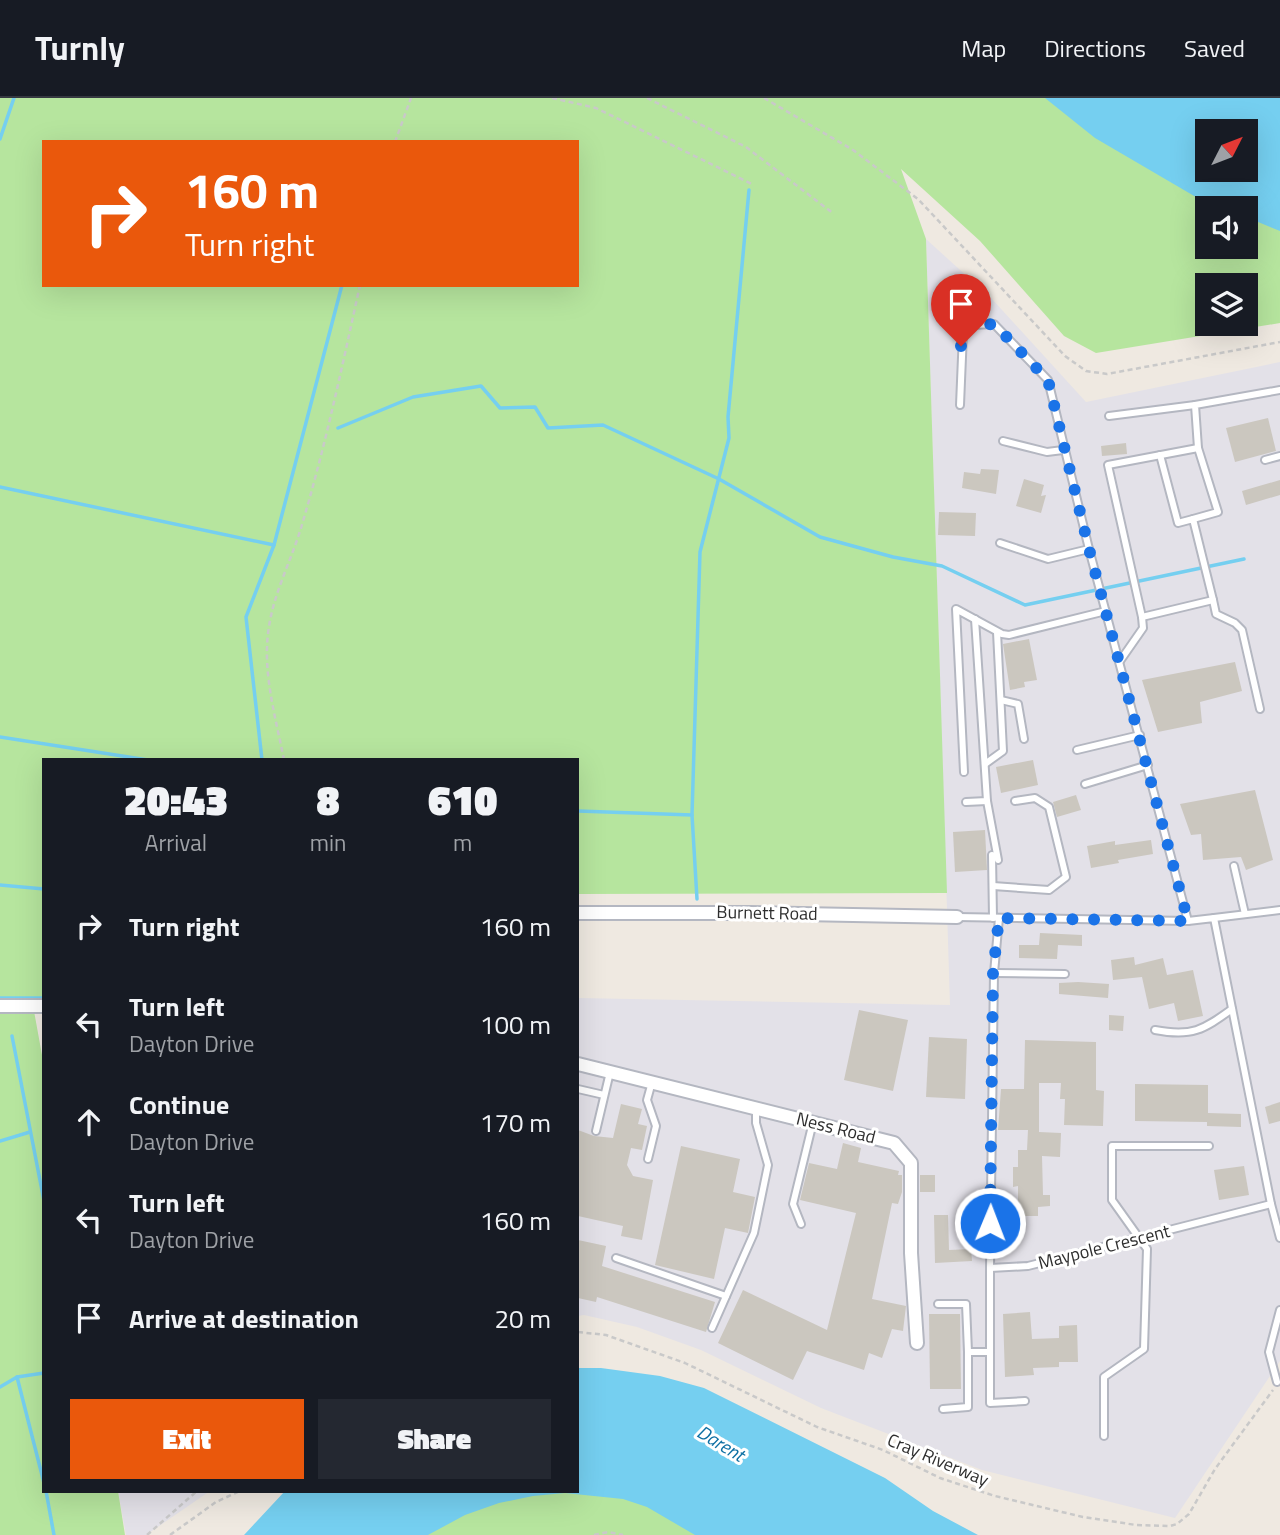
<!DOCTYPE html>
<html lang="en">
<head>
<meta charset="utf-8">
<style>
  :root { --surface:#171b24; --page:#242831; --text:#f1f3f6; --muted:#9ea1a6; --line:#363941; --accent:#ea580c }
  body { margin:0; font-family:"Titillium Web",sans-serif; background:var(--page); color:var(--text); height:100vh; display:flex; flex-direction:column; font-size:26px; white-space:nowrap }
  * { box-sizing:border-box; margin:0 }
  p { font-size:23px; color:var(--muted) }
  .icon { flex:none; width:38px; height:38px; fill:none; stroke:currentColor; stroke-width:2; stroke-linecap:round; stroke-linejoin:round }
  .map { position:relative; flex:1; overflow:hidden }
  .drawer { position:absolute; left:42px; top:660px; width:537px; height:735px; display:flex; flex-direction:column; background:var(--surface); border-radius:0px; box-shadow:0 7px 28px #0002 }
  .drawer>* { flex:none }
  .top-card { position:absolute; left:42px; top:42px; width:537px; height:147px; border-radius:0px; box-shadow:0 7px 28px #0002; background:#ea580c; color:#fff; overflow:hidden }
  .needle { width:46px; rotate:48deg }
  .controls { position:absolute; left:1195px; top:21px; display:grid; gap:14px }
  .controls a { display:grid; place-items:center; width:63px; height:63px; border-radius:0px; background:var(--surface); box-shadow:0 7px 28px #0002; font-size:35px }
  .pin { position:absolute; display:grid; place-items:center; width:60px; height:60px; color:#fff; margin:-72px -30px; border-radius:50% 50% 50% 0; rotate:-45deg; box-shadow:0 0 7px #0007 }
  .pin .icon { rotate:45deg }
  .me { position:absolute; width:77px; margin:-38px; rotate:1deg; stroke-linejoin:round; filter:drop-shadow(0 0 5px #0008) }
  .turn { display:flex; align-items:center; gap:24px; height:147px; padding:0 28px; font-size:32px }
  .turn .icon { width:91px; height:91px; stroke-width:2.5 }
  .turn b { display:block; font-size:49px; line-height:60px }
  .eta { display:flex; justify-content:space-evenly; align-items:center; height:119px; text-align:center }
  .eta b { font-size:42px; font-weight:800; line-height:49px }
  .cta { display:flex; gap:14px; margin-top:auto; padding:14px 28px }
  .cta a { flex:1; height:80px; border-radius:0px; background:var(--accent); color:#fff; font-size:28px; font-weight:800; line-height:80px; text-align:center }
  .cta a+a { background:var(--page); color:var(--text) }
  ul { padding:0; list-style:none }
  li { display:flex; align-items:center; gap:21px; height:98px; padding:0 28px }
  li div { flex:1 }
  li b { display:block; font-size:26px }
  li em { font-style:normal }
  header { display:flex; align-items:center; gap:42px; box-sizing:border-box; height:98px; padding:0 35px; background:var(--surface); border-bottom:2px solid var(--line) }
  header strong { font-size:33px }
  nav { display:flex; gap:38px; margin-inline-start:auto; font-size:24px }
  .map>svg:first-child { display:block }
  .industrial { fill:#e3e1e8 }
  .green { fill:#b6e59e; fill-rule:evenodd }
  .water { fill:#75cff0; fill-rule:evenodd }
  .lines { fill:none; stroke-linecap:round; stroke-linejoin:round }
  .stream { stroke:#75cff0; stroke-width:3.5 }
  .building { fill:#cbc7bf }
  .service-casing { stroke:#b4b7c1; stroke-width:10 }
  .minor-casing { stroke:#b4b7c1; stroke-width:16 }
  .path { stroke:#c9c9c9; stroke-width:2.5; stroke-dasharray:5 3.5; stroke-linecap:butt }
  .service { stroke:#fff; stroke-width:6 }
  .minor { stroke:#fff; stroke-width:12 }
  .route { stroke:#1a73e8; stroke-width:12; stroke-dasharray:0 21.6 }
  .labels { text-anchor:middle; stroke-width:6; stroke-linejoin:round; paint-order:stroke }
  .street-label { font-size:18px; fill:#2e2e2e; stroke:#fff }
  .water-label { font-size:19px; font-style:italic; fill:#0d6fa3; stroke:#fff }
</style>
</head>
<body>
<header>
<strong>Turnly</strong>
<nav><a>Map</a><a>Directions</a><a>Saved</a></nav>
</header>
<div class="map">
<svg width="1280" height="1437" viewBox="0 0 1280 1437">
  <rect width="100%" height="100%" fill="#efe9e1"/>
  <g class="industrial">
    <polygon points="926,141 992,201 1086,304 1280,264 1280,1263 1175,1420 982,1372 821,1310 701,1252 637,1229 584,1217 578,1218 578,900 950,907"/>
    <polygon points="118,1393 210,1393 146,1437 126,1437"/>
  </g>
  <g class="green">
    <path d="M0,0H1280V225L1096,255L1064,238L980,143L901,71L926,141L947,795L578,796V662H44V900L32,902L44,968V1393H118L125,1437H0ZM1208,33H1246V72H1208ZM44,44H578V187H44ZM1208,110H1246V149H1208ZM1208,187H1246V226H1208Z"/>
    <polygon points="578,1348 776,1437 322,1437 347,1404 578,1393"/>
  </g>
  <g class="water">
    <path d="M1045,0H1280V133L1246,119V110L1213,109L1095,40ZM1208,33H1246V72H1208Z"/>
    <polygon points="578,1270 601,1270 660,1278 704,1290 885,1380 933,1413 978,1437 695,1437 647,1409 623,1401 565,1395 533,1398 499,1405 465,1417 428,1437 244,1437 285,1393 578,1393"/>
  </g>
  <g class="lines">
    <g class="stream">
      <polyline points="0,41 14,0"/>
      <polyline points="338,330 413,299 481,288 500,310 535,309 548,330 603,327 719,381 820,439 893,459 942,468 1025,507 1244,461"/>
      <polyline points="0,389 274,447"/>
      <polyline points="0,639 148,662"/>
      <polyline points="262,662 246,519 274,447 342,187"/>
      <polyline points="578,713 692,717"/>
      <polyline points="0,787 44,791"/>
      <polyline points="697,801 692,717 700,454 729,340 728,319 749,92"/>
      <polyline points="0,900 44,900"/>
      <polyline points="12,938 44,1103"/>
      <polyline points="0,1043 30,1034"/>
      <polyline points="17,1279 44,1385"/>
      <polyline points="0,1289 17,1279 44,1275"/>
      <polyline points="46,1393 54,1437"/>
    </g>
  </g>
  <g class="building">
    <polygon points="1268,320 1276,353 1235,364 1226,330"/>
    <polygon points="1126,345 1127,356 1102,358 1101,348"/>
    <polygon points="981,371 999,372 996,396 962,390 964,374 980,376"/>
    <polygon points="1024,381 1044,387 1041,398 1046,397 1041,415 1016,408"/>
    <polygon points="1280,382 1280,397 1246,407 1242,393"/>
    <polygon points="939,414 976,415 975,438 938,437"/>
    <polygon points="1029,541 1037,582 1024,584 1025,589 1010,592 1003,546"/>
    <polygon points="1235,564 1242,593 1200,604 1202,625 1158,634 1142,582"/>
    <polygon points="1033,662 1038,687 1001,695 996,669"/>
    <polygon points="1255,692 1273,762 1246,772 1241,759 1203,762 1201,736 1191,737 1180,706"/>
    <polygon points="1076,697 1081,712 1057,719 1053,704"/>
    <polygon points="985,732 987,772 955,774 953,734"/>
    <polygon points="1151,742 1153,756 1118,762 1119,765 1091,770 1087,748 1115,743 1115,747"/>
    <polygon points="1040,835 1082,837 1082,848 1058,847 1057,861 1019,860 1019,847 1039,847"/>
    <polygon points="1134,859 1135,867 1163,860 1167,877 1193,872 1203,918 1178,923 1174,905 1149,911 1142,879 1113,882 1111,862"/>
    <polygon points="1078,884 1109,886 1108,900 1059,896 1059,885"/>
    <polygon points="859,912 908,922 893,993 844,982"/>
    <polygon points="1109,917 1124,918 1123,933 1109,932"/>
    <polygon points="929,939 967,941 965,1001 926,999"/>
    <polygon points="1025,942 1096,944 1096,992 1104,993 1103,1028 1064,1027 1065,1001 1060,1001 1061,985 1039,985 1039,1034 1061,1035 1060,1059 1042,1058 1043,1097 1050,1097 1050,1108 1038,1109 1038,1118 1018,1118 1018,1088 1013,1089 1013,1069 1018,1069 1018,1052 1027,1052 1028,1032 998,1032 1001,991 1024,991"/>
    <polygon points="1135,986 1208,987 1208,1015 1241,1016 1241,1029 1207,1028 1207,1024 1135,1023"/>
    <polygon points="1280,1004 1280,1023 1269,1026 1265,1009"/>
    <polygon points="621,1006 642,1011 638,1026 647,1028 642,1052 631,1050 627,1067 633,1078 653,1082 642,1142 621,1138 623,1128 578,1118 578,1032 594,1038 613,1040"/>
    <polygon points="843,1045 861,1050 858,1064 899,1073 898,1077 902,1077 902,1094 898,1106 892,1105 872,1201 906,1208 903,1233 892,1231 882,1260 869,1255 864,1272 807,1253 793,1282 718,1245 743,1192 827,1232 856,1115 800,1102 809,1065 837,1071"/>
    <polygon points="681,1048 740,1061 733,1094 755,1099 748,1135 725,1130 714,1181 655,1167"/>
    <polygon points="1244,1068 1249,1097 1219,1102 1214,1072"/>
    <rect x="920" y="1077" width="15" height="17"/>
    <polygon points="934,1117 948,1117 949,1152 971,1151 972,1163 935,1165"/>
    <polygon points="578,1142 606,1148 602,1168 715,1204 706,1234 597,1199 596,1204 578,1200"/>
    <polygon points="1030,1214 1032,1241 1059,1240 1059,1228 1077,1227 1078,1264 1059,1264 1059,1269 1033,1270 1034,1277 1005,1279 1003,1216"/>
    <polygon points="929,1216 960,1216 961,1291 930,1291"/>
  </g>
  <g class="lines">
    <g class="service-casing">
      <g id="service">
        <polyline points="960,307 963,235 973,227 994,226 1048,282 1089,451 1188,823"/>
        <polyline points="1109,318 1195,307"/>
        <polyline points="1003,343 1047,354 1063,352"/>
        <polyline points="1265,362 1280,358"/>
        <polyline points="1193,421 1218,414 1198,350 1195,307 1280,292"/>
        <polyline points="1000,445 1048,461 1089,451"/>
        <polyline points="1213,502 1216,516 1235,525 1242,532 1260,611"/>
        <polyline points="1142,519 1213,502 1193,421 1178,425 1160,357"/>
        <polyline points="1120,563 1143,530 1142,519 1108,367 1198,350"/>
        <polyline points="1001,602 1018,606 1024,641"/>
        <polyline points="1077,652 1140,637"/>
        <polyline points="985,666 1003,653 997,534"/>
        <polyline points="964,674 956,511 1002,536 1009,537 1106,513"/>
        <polyline points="1085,686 1148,667"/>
        <polyline points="987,703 998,762"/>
        <polyline points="966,704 987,703 975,521"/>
        <polyline points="992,757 993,820"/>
        <polyline points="1234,768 1245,816"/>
        <polyline points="993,788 1049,792 1066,779 1049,709 1035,700 1015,703"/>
        <polyline points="957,819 1188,823 1214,820 1271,1106 1280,1140"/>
        <polyline points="999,820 994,875 990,1170 1028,1168 1271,1106"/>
        <polyline points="1214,820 1280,812"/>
        <polyline points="994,875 1065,876"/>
        <path d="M1155,932C1192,939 1203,932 1232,911"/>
        <polyline points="578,991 604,997"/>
        <polyline points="596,1033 610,974"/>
        <polyline points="648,1061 656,1028 647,1002 652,984"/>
        <polyline points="801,1126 793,1106 813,1024"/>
        <polyline points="616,1160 726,1198"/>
        <polyline points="990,1170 990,1305 1025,1303"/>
        <polyline points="938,1206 966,1206 968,1254 990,1254"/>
        <polyline points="712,1230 754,1135 768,1067 756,1025 756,1010"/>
        <polyline points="1277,1284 1269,1254 1280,1212"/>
        <polyline points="943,1311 968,1309 968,1254"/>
        <polyline points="1104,1338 1104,1279 1144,1251 1147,1151 1112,1102 1112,1048 1209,1048"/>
      </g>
    </g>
    <g class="minor-casing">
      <g id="minor">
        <polyline points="578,815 750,815 957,819"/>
        <polyline points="0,908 44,908"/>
        <polyline points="578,966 894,1045 911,1065 911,1155 917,1245"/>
      </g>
    </g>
    <g class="path">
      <polyline points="552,0 596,10 754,87"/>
      <polyline points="647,0 746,49 834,116"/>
      <polyline points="764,0 853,52 918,101 1065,258 1086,273 1107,276 1280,244"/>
      <polyline points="395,44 411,0"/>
      <path d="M284,662C276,621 263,577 268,536C272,498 290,466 301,430C325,350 342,269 360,187"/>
      <polyline points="578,1234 606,1237 685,1265 817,1329 883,1352 940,1380 995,1398 1083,1419 1136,1427 1170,1428 1177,1426 1189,1416 1215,1371 1273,1292"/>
      <polyline points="147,1437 197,1393"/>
      <polyline points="170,1437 216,1404 240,1393"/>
      <polyline points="594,1437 608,1434 623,1437"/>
    </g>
    <use href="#service" class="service"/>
    <use href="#minor" class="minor"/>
  </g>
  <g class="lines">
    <polyline class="route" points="961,248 963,235 973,227 994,226 1048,282 1089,451 1188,823 999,820 993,875 990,1125"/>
  </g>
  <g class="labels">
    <g class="street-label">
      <text transform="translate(767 815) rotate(1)" y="6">Burnett Road</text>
      <text transform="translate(836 1030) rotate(14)" y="6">Ness Road</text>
      <text transform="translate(1104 1149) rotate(-14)" y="6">Maypole Crescent</text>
      <text transform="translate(938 1362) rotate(23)" y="6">Cray Riverway</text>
    </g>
    <g class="water-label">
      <text transform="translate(721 1345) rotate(31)" y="7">Darent</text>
    </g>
  </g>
</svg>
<div class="controls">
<a><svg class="needle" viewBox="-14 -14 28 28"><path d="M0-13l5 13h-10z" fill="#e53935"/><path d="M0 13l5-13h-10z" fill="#9ea1a6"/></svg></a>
<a><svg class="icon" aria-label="sound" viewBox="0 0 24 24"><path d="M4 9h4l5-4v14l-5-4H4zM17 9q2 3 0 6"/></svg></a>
<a><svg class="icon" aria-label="layers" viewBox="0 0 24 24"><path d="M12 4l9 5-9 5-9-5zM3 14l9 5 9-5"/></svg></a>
</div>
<div class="pin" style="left:961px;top:248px;background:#d93025"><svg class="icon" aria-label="arrive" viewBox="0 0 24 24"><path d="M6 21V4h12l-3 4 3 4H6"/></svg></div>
<svg class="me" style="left:990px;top:1125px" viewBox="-20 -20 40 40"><circle r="17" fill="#1a73e8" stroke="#fff" stroke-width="3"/><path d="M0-11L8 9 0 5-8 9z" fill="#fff"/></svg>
<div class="top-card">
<div class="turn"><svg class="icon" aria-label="right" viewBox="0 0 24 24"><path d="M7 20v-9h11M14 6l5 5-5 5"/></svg><div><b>160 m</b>Turn right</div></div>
</div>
<section class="drawer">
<div class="eta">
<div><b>20:43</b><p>Arrival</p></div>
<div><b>8</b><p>min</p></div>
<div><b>610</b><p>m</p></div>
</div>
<ul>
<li><svg class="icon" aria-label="right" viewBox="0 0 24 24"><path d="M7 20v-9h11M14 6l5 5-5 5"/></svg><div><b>Turn right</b></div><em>160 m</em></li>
<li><svg class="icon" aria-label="left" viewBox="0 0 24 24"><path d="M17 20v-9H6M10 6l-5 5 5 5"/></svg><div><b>Turn left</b><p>Dayton Drive</p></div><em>100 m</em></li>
<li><svg class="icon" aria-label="ahead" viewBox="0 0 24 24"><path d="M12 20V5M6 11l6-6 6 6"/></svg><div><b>Continue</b><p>Dayton Drive</p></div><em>170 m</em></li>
<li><svg class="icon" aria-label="left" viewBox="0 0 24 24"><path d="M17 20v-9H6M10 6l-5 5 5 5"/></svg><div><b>Turn left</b><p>Dayton Drive</p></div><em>160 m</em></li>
<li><svg class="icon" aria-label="arrive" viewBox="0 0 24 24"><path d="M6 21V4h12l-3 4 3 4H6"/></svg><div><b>Arrive at destination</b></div><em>20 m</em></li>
</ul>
<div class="cta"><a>Exit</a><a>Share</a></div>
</section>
</div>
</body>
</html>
